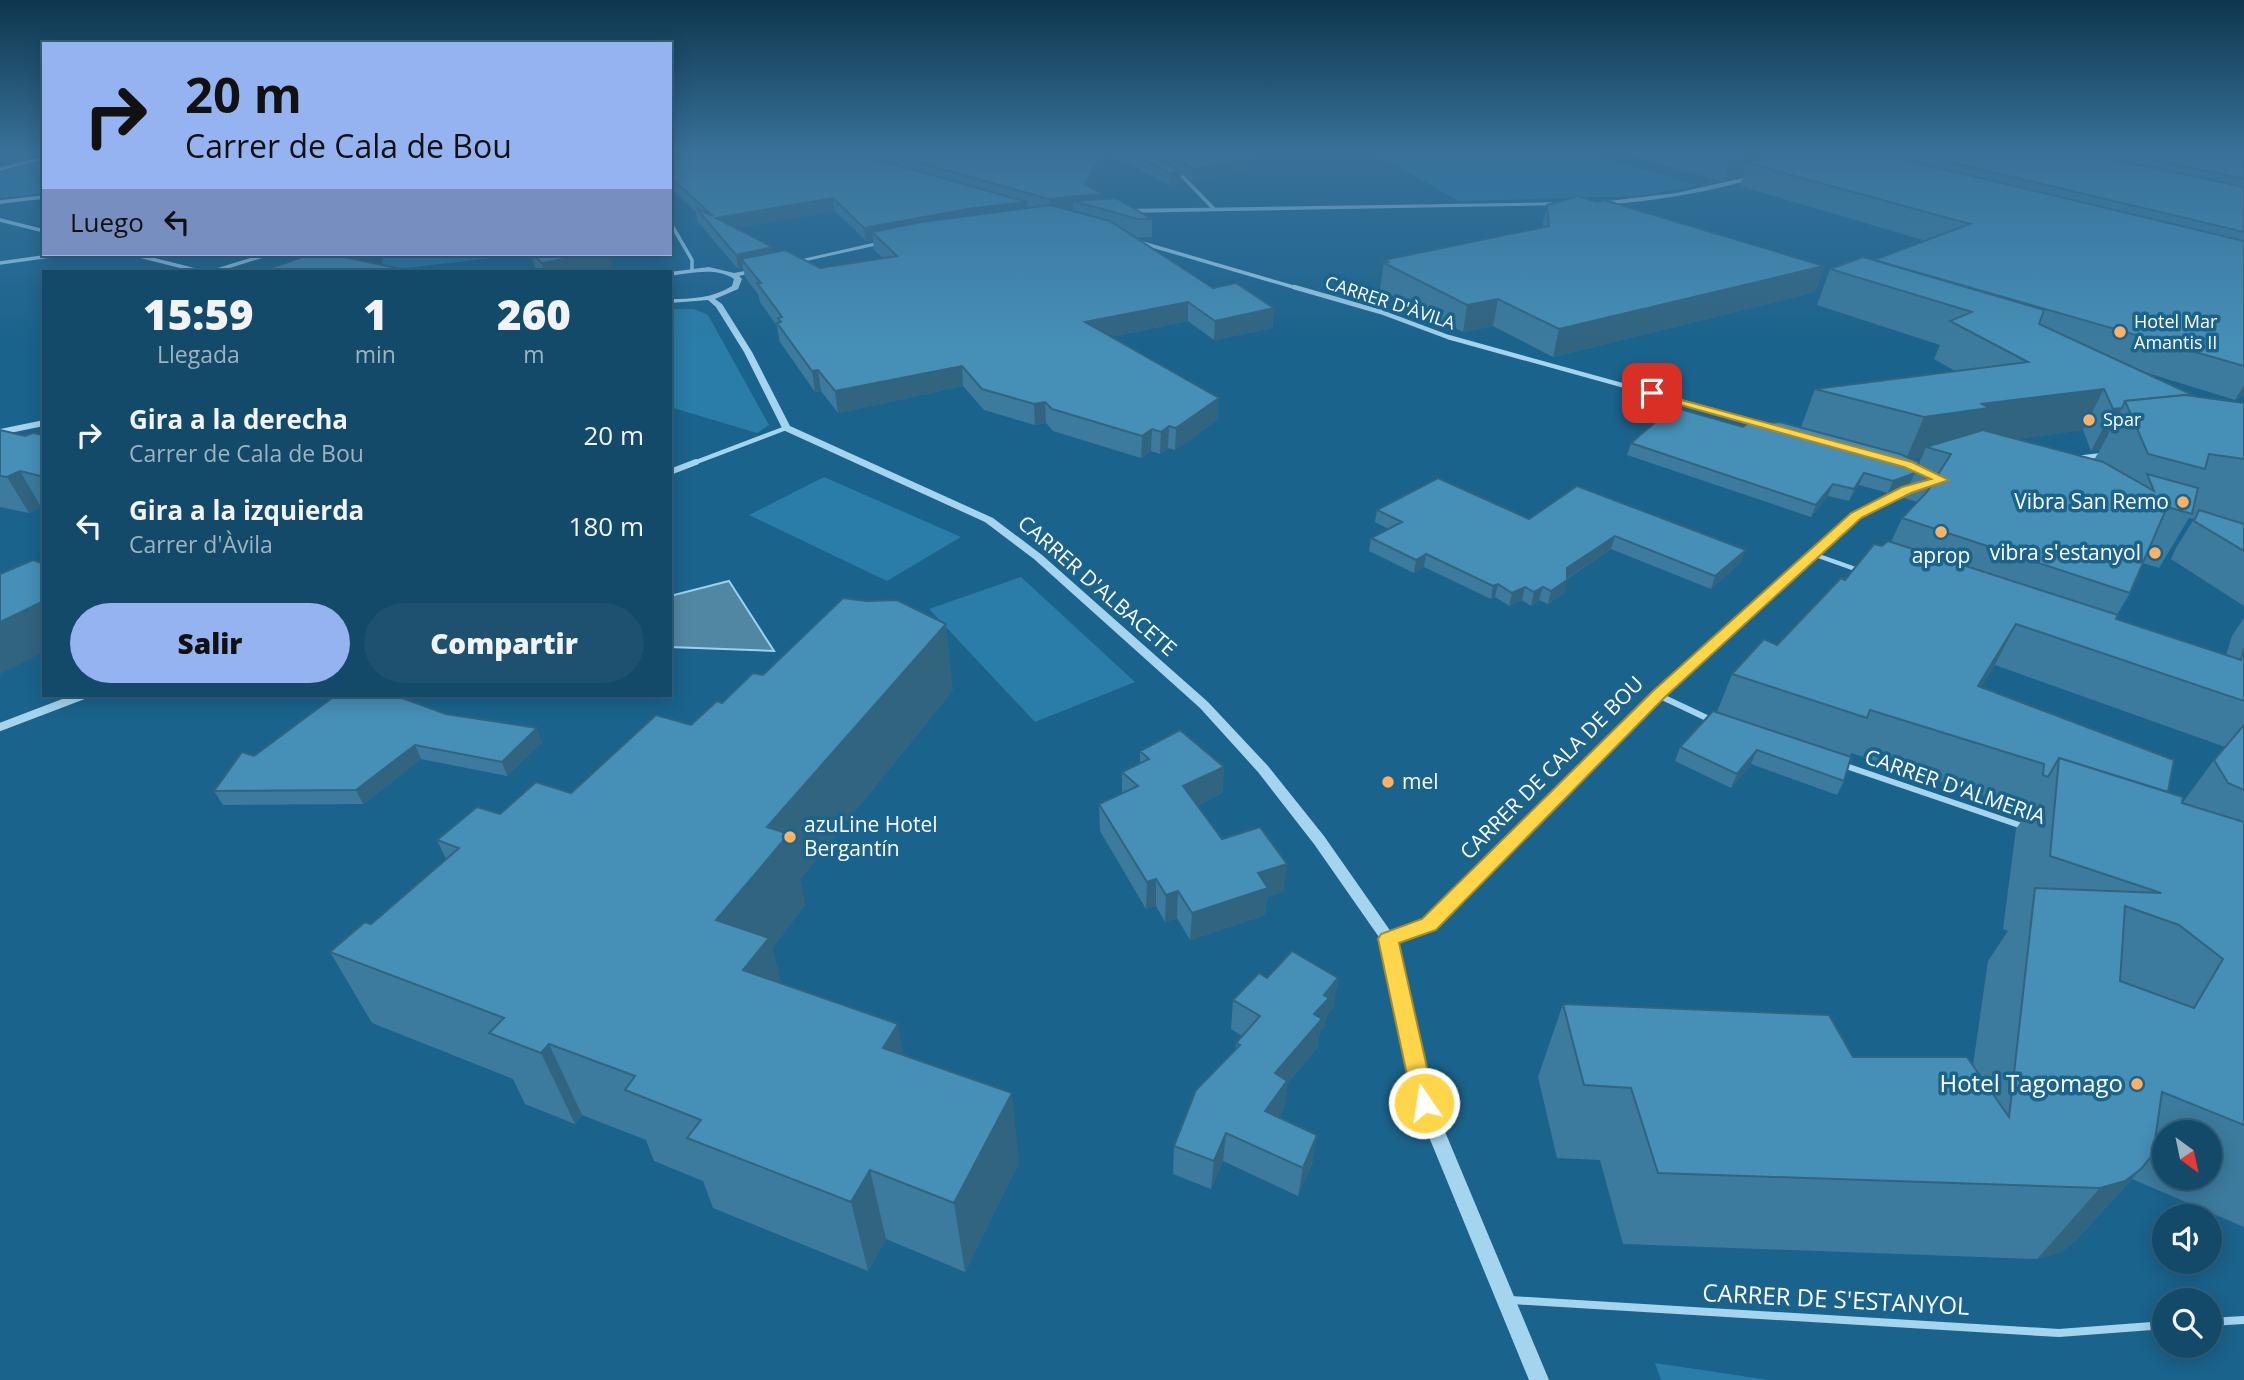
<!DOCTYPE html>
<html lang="es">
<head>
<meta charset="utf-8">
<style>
  :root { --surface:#144a69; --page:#1d516f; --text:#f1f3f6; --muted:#9db3c0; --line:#33627d; --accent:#95b2f1 }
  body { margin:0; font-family:"Open Sans",sans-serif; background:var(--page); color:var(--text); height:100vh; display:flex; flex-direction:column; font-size:26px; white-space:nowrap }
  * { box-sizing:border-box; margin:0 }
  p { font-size:23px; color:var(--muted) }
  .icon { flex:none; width:38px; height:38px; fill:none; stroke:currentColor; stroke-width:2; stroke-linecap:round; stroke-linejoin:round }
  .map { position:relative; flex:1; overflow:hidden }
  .drawer { position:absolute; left:42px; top:270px; width:630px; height:427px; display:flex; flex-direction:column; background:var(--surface); border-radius:0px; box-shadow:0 4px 18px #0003,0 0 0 2px var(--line) }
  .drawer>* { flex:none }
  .banner { position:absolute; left:42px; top:42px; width:630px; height:214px; border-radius:0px; box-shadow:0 4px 18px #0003,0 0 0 2px var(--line); background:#95b2f1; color:#111; overflow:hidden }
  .needle { width:46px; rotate:147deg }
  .buttons { position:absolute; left:2152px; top:1120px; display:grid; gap:14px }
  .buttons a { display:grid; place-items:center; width:70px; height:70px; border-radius:50%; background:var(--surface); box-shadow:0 4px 18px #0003,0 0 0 2px var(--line); font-size:35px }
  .pin { position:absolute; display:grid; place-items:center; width:60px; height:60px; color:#fff; margin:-30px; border-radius:14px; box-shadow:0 4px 10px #0006 }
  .me { position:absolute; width:77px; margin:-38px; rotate:347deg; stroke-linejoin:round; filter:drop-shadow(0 0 5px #0008) }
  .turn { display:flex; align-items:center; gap:24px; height:147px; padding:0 28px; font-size:32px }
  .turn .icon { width:91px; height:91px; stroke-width:2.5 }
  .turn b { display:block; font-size:49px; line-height:60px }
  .then { display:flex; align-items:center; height:66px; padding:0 28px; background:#0003; gap:14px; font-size:26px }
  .eta { display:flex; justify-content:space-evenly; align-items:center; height:119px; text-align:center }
  .eta b { font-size:42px; font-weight:800; line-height:49px }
  .action { display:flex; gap:14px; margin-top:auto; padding:14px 28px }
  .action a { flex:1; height:80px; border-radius:42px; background:var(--accent); color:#111; font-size:28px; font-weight:800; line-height:80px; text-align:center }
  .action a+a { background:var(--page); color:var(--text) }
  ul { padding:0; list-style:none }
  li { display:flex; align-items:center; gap:21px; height:91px; padding:0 28px }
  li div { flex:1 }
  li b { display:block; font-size:26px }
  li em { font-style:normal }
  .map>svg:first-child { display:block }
  .green { fill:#297da8 }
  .water { fill:#5287a2; stroke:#97d3f0; stroke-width:2 }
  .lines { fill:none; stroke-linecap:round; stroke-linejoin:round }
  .service-far2 { stroke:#a5d4ee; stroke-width:4.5 }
  .service-far1 { stroke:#a5d4ee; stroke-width:6 }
  .service { stroke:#a5d4ee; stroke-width:8 }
  .minor-far3 { stroke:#a5d4ee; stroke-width:3.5 }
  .minor-far2 { stroke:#a5d4ee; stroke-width:4.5 }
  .minor-far1 { stroke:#a5d4ee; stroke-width:6 }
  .minor { stroke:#a5d4ee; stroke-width:8 }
  .tertiary { fill:#a5d4ee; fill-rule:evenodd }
  .wall { fill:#3c7b9d; fill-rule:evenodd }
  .shaded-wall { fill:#31647f }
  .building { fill:#468fb6; stroke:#31647f; stroke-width:2; fill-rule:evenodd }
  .route { fill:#ffd54a; stroke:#a68a30; stroke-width:2 }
  .poi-dot { fill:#ffb161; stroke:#1a638c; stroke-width:2.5 }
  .labels { text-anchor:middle; stroke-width:7; stroke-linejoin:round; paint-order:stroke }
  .far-street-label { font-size:18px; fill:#fff; stroke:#1a638c }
  .far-poi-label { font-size:18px; fill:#fff; stroke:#1a638c; text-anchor:start }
  .poi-label { font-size:21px; fill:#fff; stroke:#1a638c; text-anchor:end }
  .street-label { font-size:21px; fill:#fff; stroke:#1a638c }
  .near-poi-label { font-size:24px; fill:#fff; stroke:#1a638c; text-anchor:end }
  .near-street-label { font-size:24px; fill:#fff; stroke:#1a638c }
</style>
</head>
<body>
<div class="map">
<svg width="2244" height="1380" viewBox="0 0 2244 1380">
  <rect width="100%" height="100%" fill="#1a638c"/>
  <g class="green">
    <polygon points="1374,153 1583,153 1698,185 1638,196 1459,201"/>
    <polygon points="44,161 44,193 0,198 0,172"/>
    <polygon points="383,254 524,254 381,271"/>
    <polygon points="670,309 694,309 708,315 769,425 757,433 670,407"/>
    <polygon points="824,477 961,537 887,581 749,515"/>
    <polygon points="1021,577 1135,682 1035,722 929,609"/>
    <polygon points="1655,1363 1769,1380 1661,1380"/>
  </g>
  <polygon class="water" points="729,581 774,651 670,647 670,596"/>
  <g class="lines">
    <polyline class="service-far2" points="1813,554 1858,570"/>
    <g class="service-far1">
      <polyline points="1658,695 1711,720"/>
      <polyline points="1843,765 2022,826"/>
    </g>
    <g class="service">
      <polyline points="1511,1300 2059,1333 2165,1325"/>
      <polyline points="2210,1322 2244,1320"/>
    </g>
    <g class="minor-far3">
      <polyline points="0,169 44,158"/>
      <polyline points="1174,172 1183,177 1214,209"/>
      <polyline points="0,202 44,197"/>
      <polyline points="0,220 44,231"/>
      <polyline points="670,222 692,260 692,270"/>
      <polyline points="1139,242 1300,289"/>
      <polyline points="132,254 199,271"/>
      <polyline points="0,263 64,254"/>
      <polyline points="214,271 269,254"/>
    </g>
    <g class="minor-far2">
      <polyline points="1294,287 1381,312 1448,337 1759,423"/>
      <polyline points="2077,458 2103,455"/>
      <polyline points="691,464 786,428"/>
    </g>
    <g class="minor-far1">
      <polyline points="670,472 696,462"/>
      <polyline points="1660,693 1856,516 1914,488"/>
    </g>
    <g class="minor">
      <polyline points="0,727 84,695"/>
      <polyline points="1388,939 1429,925 1662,691"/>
    </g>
    <g class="tertiary">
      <path d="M1756,175L1758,178C1714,190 1669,199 1624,203C1614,204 1601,206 1592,203L1676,193Z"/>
      <polygon points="1566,202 1568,205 1123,213 1120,211 1123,209"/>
      <polygon points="890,239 892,240 892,242 788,265 785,263"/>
      <path d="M709,267L734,273L760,268L763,270L739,276L742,279L738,289L715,299L722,304L752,352L790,426L993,518L1042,555L1208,702L1268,766L1324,836L1396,939L1433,1103L1549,1380H1529L1415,1103L1381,940L1314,844L1258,772L1200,708L1034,559L985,522L783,430L744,352L716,307L708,300L670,303V299C692,299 713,298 732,286L734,279C716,267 691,273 670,276V272Z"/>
      <polygon points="44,420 44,426 0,435 0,429"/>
    </g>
  </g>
  <g class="wall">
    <path d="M670,153H1267L1252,156V169L1192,182L1181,174V184L1170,186L1109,154L1091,187L1102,199L1152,219V237L1138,238L1133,236L1213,288L1274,308L1272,328L1214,340L1188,321L1110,337L1218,419L1175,450L1168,448L1160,454L1151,451L1141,458L1053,431L1046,423L1035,425L984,410L963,386L838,413L821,391L815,392L780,342L777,326L760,302L758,294L745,277L743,268L738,269L698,222L696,212L670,187ZM835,211L866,241L873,240L874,250L883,258L820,268L774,253L736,228Z"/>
    <path d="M1624,153H2244V395L2235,400L2141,371L2195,396L2244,403V606L2171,559L2176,548L2194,519L2189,518L2159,568L2143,563L2130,593L2117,615L2116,619L2226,655L2232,636L2244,618V1227L2132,1179L2076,1240L2061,1252L2037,1259L1623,1244L1600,1160L1557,1158L1538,1077L1563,1004L1853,1057L1973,1065L1988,961L2008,931L2003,929L2016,829L2022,820L2017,818L2019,807L1851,753L1844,781L1837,795L1751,764L1731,788L1675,761L1680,747L1717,712L1732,674L1777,645L1882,546L1891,542L1902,518L1917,502L1904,498L1909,485L1888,493L1859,485L1849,501L1828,496L1811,517L1627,455L1631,443L1769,423L1801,427L1815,389L1955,371L1934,359L1940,345L1817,305L1830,269L1874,260L1926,241L1740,186L1743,176L1723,182ZM2083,430L2091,451L2100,450L2094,460L2016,439ZM1922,457L1919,462L1910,458ZM1995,665L2225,747L2214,760L2183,802L2184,804L2182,803L2168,792L1981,687ZM2165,1132H2210V1178H2165Z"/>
    <polygon points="1547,205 1824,266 1815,292 1553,357 1493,326 1463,332 1380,289 1384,260 1542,228"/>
    <polygon points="531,254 609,254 613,269 602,271 536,271"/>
    <polygon points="0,430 25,436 44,435 44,507 41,507 29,513 0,507"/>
    <polygon points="1377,510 1529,519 1741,562 1711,589 1611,549 1567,579 1564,593 1548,604 1539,600 1531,606 1522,600 1509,606 1495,597 1491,599 1424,567 1414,573 1369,551 1371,538 1389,529 1375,522"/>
    <polygon points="953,690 800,879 805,905 772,948 781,983 904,1055 1019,1163 965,1272 886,1239 868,1271 713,1208 703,1181 654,1161 646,1140 582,1115 575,1124 525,1104 513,1079 372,1023 330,952 371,924 446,859 437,840 500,814 571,793 691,725 722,703"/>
    <polygon points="446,714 542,742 507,776 421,759 363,804 223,805 214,791 254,756"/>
    <polygon points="1140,751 1224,767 1222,793 1198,805 1222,839 1284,891 1267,897 1265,915 1190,940 1177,918 1165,922 1156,906 1146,909 1100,831 1099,804 1122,794 1122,772 1140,763"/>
    <polygon points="1267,978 1338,978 1333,1007 1326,1017 1324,1027 1320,1031 1317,1048 1287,1084 1283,1110 1278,1117 1317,1135 1312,1163 1298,1196 1223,1161 1211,1189 1173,1174 1174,1146 1236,1049 1236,1043 1242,1036 1231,1029 1233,1000"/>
  </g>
  <g class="shaded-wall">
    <polygon points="1103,153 1109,153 1109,154 1086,196 1102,194 1102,207 1073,201 1073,210 1050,212 1049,199 1085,184"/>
    <polygon points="1231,153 1267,153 1231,161"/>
    <polygon points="1750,153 1806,153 1747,163 1743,176 1723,182 1730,158"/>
    <polygon points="1253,157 1252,169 1192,182 1192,169"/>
    <polygon points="1181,171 1181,184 1170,186 1170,173"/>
    <polygon points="833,198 835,211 719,231 716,218"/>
    <polygon points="1027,202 1028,215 872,232 873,240 866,241 864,228 968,209"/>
    <polygon points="773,247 775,261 741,259 743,268 738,269 736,255"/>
    <polygon points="591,254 609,254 613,269 602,271 544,271 542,263"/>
    <polygon points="1824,266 1815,292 1553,357 1559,329"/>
    <polygon points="1498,299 1493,326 1463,332 1467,305"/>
    <polygon points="1188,302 1188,321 1085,342 1085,322"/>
    <polygon points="1274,308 1272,328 1214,340 1215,321"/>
    <polygon points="962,366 963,386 838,413 835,391"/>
    <polygon points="818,370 821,391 815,392 812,371"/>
    <polygon points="2244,385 2244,395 2235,400"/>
    <polygon points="2104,389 2083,430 1972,445 1926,447 1922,457 1906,459 1924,417 1982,404"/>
    <polygon points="1219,398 1218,419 1175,450 1176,428"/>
    <polygon points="1045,402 1046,423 1035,425 1034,404"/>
    <polygon points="2122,408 2100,450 2091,451 2113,409"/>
    <polygon points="1169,426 1168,448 1160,454 1161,432"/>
    <polygon points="1152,429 1151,451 1141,458 1142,436"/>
    <polygon points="20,471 41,507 29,513 7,477"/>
    <polygon points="1864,473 1859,485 1849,501 1854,489"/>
    <polygon points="1915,473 1909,485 1888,493 1893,481"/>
    <polygon points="1833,484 1828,496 1811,517 1816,505"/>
    <polygon points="1615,536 1611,549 1563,581 1567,568"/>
    <polygon points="1746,550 1741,562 1711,589 1715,576"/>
    <polygon points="1426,554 1424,567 1414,573 1416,560"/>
    <polygon points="1567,580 1564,593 1548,604 1551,591"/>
    <polygon points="1498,584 1495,597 1491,599 1493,586"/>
    <polygon points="1525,587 1522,600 1509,606 1512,593"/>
    <polygon points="1543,587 1539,600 1531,606 1534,592"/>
    <polygon points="44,601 44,652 0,674 2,676 0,677 0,622"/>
    <polygon points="946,624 953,690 800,879 805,905 772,948 788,1009 763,1042 716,920 767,827"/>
    <polygon points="2016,624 1995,665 1956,727 1978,686"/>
    <polygon points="537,728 542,742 507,776 502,762"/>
    <polygon points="415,745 421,759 363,804 356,790"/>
    <polygon points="1757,750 1751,764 1731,788 1737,774"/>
    <polygon points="1224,767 1222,793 1182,813 1183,786"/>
    <polygon points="1287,864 1284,891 1267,897 1265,915 1190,940 1192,913 1258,873"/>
    <polygon points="1156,879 1156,906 1146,909 1147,882"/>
    <polygon points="1178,891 1177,918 1165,922 1166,895"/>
    <polygon points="1338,978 1333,1007 1326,1017 1324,1027 1320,1031 1317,1048 1287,1084 1283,1110 1261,1140 1265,1111 1275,1073 1314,1014 1324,995"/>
    <polygon points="898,1024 911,1095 883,1048"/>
    <polygon points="549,1044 582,1115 575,1124 541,1053"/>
    <polygon points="1012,1093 1019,1163 965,1272 954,1203"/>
    <polygon points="1226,1133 1223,1161 1211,1189 1214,1161"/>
    <polygon points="1317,1135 1312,1163 1298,1196 1303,1168"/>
    <polygon points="2141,1169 2076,1240 2061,1252 2037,1259 2100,1188"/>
    <polygon points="870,1170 886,1239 868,1271 851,1202"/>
  </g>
  <g class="building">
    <polygon points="670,153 854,153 1027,202 968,209 864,228 833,198 716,218 773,247 736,255 696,208 713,216 670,177"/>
    <polygon points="885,153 1103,153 1085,184 1102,194 1049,199"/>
    <polygon points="1130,153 1149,153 1181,171 1170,173"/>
    <polygon points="1170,153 1243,153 1253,157 1192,169"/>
    <polygon points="1711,153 1750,153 1730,158"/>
    <polygon points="1784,153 1876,153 2244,241 2244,366 1874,260 1970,224 1747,163"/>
    <polygon points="1912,153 2084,153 2244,187 2244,232"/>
    <polygon points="2121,153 2244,153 2244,179"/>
    <polygon points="1578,196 1597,202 1604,200 1824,266 1559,329 1498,299 1467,305 1384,263 1388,262 1384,260 1549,226 1547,205"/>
    <polygon points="1116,198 1152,219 1138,219 1073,201"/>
    <polygon points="1050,205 1110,221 1213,288 1236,283 1274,308 1215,321 1188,302 1085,322 1219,398 1176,428 1169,426 1161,432 1152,429 1142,436 1052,409 1045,402 1034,404 982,389 962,366 835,391 818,370 812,371 777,323 781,322 778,318 782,317 757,283 761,283 741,259 785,250 820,268 897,256 872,232 921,222"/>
    <polygon points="311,254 330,254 411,271 262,271"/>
    <polygon points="532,254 591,254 542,263"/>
    <polygon points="1863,257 2044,310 2039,324 2195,396 2185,395 2125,401 2122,408 2113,409 2104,389 1982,404 1989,408 1924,417 1815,389 2028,362 1950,321 1972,312 1830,269"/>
    <polygon points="2185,395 2244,403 2244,459 2209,454 2205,469 2148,454 2125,401"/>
    <polygon points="1673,407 1743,427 1753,419 1769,423 1780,422 1900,454 1919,462 1915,473 1893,481 1864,473 1854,489 1833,484 1816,505 1631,443"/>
    <polygon points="0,430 25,436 33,433 44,435 44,477 20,471 7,477 0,476"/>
    <polygon points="1983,430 2103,462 2154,491 2147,474 2198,488 2192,514 2167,507 2130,593 1902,518 1927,492 1951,454 1926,447"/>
    <polygon points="1438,478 1529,519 1577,486 1746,550 1715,576 1615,536 1567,568 1567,580 1551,591 1543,587 1534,592 1525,587 1512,593 1498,584 1493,586 1426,554 1416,560 1371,538 1402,522 1377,510"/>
    <polygon points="2199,510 2244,524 2244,551 2194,521"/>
    <polygon points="1888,541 2118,615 2116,619 2241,660 2244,648 2244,701 2016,624 1978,686 2174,760 2168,792 2059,758 2048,777 2043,775 2044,764 1870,710 1867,718 1732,674 1764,639 1777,645 1841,578 1845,580 1874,544 1882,546"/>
    <polygon points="33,560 44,564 44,601 0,622 0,574"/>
    <polygon points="843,598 867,601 897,600 946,624 767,827 789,834 716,920 769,938 743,970 898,1024 883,1048 1012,1093 954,1203 870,1170 851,1202 687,1138 701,1120 625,1090 635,1076 549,1044 541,1053 489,1033 504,1018 330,952 365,922 371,924 459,848 437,840 477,807 500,814 536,782 571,793 656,715 691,725 717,701 722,703 753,673 763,675"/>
    <polygon points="336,695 394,695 446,714 537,728 502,762 415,745 356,790 214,791 242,752 254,756"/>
    <polygon points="1713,711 1851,757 1844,781 1757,750 1737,774 1680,747"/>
    <polygon points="2244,725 2244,790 2228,783 2214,760"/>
    <polygon points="1180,730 1224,767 1183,786 1222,839 1260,827 1287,864 1258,873 1268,888 1192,913 1178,891 1166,895 1156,879 1147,882 1099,804 1138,786 1122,772 1149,759 1140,751"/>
    <path d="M2059,758L2183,797L2182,803L2244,822V1125L2162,1092L2153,1154L2141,1169L2125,1181L2100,1188L1658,1173L1631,1088L1584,1085L1563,1004L1829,1015L1853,1057H1967L2009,1117L2035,888L2161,893L2050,856ZM2125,906L2179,925L2223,959L2194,1008L2120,981Z"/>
    <polygon points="1292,951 1338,978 1324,995 1329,998 1314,1014 1322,1019 1275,1073 1287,1081 1265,1111 1317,1135 1303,1168 1226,1133 1214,1161 1174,1146 1196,1090 1240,1045 1236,1043 1260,1016 1233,1000 1259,973 1267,978"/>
  </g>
  <linearGradient id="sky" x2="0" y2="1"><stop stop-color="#0e364d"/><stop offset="0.44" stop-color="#387199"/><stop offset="1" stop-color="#387199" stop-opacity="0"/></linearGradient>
  <rect width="2244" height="346" fill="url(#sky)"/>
  <polygon class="route" points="1648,391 1912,462 1949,480 1911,493 1861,518 1664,698 1436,930 1399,943 1435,1103 1432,1110 1424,1113 1416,1110 1413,1103 1378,939 1381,934 1422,919 1653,691 1851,513 1902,487 1931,479 1904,467 1648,396"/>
  <g class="poi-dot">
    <circle cx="2120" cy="332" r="7"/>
    <circle cx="2089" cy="420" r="7"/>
    <circle cx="2183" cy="502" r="7"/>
    <circle cx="1941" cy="532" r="7"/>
    <circle cx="2155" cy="553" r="7"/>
    <circle cx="1388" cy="782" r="7"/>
    <circle cx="790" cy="837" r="7"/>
    <circle cx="2137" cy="1084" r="7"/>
  </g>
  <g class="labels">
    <g class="far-street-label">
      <text transform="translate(1390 303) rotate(18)" y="6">CARRER D'ÀVILA</text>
    </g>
    <g class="far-poi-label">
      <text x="2134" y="328">Hotel Mar<tspan x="2134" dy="21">Amantis II</tspan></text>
      <text x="2103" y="426">Spar</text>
    </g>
    <g class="poi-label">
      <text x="2169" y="509">Vibra San Remo</text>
      <text x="2141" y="560">vibra s'estanyol</text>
      <text x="1941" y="563" text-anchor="middle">aprop</text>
      <text x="1402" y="789" text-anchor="start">mel</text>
      <text x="804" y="832" text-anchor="start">azuLine Hotel<tspan x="804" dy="24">Bergantín</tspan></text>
    </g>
    <g class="street-label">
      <text transform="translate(1097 586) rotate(41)" y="7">CARRER D'ALBACETE</text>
      <text transform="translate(1552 768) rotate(-45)" y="7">CARRER DE CALA DE BOU</text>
      <text transform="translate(1955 787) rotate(19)" y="7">CARRER D'ALMERIA</text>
    </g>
    <g class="near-poi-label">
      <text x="2123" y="1092">Hotel Tagomago</text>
    </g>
    <g class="near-street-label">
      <text transform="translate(1836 1300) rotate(3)" y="8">CARRER DE S'ESTANYOL</text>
    </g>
  </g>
</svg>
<div class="buttons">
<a><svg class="needle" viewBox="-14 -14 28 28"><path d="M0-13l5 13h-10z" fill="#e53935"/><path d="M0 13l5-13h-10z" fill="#9db3c0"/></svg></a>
<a><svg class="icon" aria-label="sound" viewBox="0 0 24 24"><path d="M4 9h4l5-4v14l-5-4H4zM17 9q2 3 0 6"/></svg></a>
<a><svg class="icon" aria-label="search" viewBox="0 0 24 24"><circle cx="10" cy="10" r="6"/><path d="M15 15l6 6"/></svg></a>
</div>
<div class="pin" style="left:1652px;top:393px;background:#d93025"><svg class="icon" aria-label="arrive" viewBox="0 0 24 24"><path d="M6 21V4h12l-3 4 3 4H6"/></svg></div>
<svg class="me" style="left:1424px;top:1103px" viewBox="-20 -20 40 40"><circle r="17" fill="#ffd54a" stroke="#fff" stroke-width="3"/><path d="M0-11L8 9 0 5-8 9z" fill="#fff"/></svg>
<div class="banner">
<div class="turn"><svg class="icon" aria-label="right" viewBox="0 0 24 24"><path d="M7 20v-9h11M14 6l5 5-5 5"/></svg><div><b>20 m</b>Carrer de Cala de Bou</div></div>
<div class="then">Luego<svg class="icon" aria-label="left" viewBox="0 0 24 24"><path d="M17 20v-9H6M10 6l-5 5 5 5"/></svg></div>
</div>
<section class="drawer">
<div class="eta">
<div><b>15:59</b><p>Llegada</p></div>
<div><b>1</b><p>min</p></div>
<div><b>260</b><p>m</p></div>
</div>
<ul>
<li><svg class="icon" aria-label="right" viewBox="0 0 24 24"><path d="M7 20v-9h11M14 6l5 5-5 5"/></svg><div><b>Gira a la derecha</b><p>Carrer de Cala de Bou</p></div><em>20 m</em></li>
<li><svg class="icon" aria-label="left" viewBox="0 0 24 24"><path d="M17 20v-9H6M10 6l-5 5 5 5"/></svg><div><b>Gira a la izquierda</b><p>Carrer d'Àvila</p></div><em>180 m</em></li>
</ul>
<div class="action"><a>Salir</a><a>Compartir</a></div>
</section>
</div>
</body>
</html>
